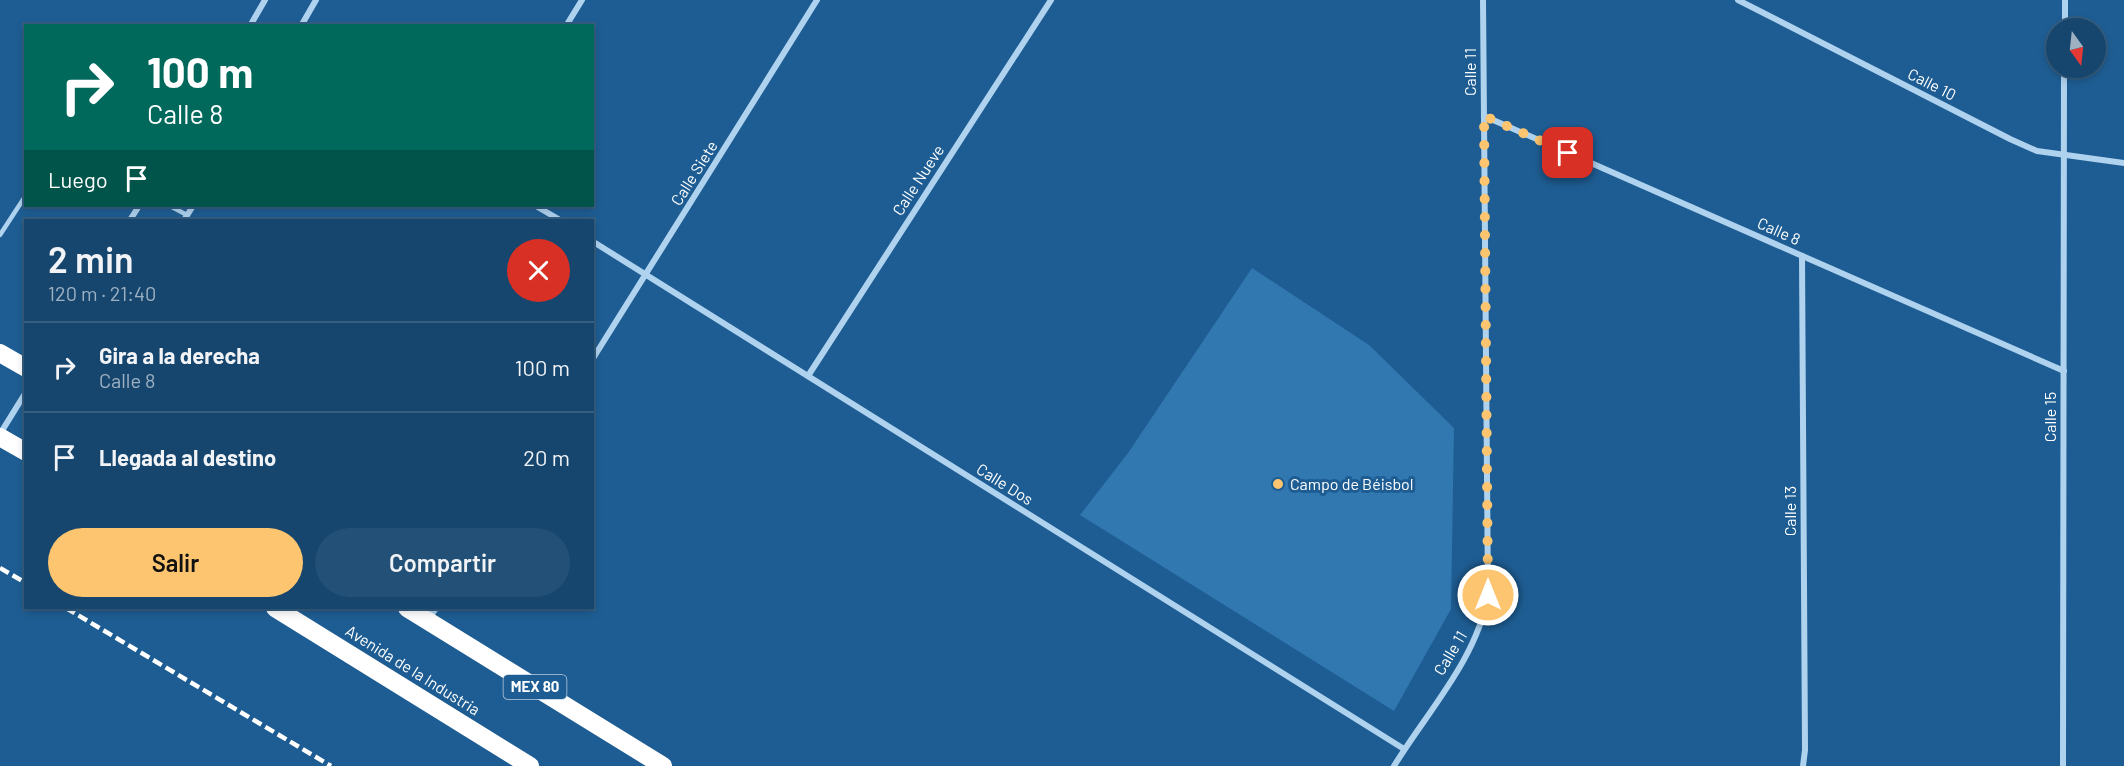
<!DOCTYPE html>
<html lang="es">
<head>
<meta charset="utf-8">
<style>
  :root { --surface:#16466e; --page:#235076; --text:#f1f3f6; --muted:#9eb1c2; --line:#355e81; --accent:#fdc56f }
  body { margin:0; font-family:Barlow,sans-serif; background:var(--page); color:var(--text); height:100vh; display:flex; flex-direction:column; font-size:22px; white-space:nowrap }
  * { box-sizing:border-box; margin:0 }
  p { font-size:20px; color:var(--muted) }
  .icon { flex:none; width:33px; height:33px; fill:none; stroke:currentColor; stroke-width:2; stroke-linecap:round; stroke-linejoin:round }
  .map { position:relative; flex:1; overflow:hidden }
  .details { position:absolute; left:24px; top:219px; width:570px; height:390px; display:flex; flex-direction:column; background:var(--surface); border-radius:0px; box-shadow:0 3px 9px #0003,0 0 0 2px var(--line) }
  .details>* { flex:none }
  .top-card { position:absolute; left:24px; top:24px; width:570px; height:183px; border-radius:0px; box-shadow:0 3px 9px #0003,0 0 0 2px var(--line); background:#00695c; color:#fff; overflow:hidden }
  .needle { width:39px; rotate:165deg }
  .controls { position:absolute; left:2046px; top:18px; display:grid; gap:12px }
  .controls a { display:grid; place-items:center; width:60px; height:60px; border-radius:50%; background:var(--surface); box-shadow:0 3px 9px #0003,0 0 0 2px var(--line); font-size:30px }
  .pin { position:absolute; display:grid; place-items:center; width:51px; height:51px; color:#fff; margin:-26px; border-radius:12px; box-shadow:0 3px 9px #0006 }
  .me { position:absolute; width:66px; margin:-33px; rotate:0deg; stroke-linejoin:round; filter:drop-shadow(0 0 4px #0008) }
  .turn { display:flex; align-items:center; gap:21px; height:126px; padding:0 24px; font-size:27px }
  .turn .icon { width:78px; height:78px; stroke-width:2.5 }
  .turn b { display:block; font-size:42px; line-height:51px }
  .then { display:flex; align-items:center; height:57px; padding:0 24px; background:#0003; gap:12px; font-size:22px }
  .round { display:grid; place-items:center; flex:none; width:63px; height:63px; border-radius:32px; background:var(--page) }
  .head { display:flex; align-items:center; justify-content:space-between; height:102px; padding:0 24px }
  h1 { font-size:36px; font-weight:600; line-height:45px }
  .action { display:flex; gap:12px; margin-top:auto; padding:12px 24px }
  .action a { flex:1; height:69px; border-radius:36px; background:var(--accent); color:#111; font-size:24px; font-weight:600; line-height:69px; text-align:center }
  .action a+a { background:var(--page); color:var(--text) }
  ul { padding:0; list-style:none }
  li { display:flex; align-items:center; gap:18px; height:90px; padding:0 24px; border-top:2px solid var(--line) }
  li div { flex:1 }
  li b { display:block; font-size:22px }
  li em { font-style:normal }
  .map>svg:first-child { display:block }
  .green { fill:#3177b0 }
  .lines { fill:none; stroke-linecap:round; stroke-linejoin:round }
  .lane { stroke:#afd2ee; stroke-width:4.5 }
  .street { stroke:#afd2ee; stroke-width:6 }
  .highway { stroke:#fff; stroke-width:18 }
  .rail { stroke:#fff; stroke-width:4.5; stroke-dasharray:10 4.5; stroke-linecap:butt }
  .route { stroke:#fdc56f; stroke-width:10; stroke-dasharray:0 18 }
  .poi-dot { fill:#fdc56f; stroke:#1e5d93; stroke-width:2 }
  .labels { text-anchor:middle; stroke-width:6; stroke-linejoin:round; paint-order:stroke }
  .shield { fill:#1e5d93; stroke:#bccedf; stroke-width:1.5 }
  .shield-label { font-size:15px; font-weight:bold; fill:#fff }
  .street-label { font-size:16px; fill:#fff; stroke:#1e5d93 }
  .poi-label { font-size:16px; fill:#fff; stroke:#1e5d93; text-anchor:start }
</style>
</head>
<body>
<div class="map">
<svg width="2124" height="766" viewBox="0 0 2124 766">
  <rect width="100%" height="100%" fill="#1e5d93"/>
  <polygon class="green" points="1252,268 1369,345 1454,428 1451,609 1394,711 1080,515 1128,453"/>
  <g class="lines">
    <g class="lane">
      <polyline points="170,206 187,215"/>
      <polyline points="0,235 26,195"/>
    </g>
    <g class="street">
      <polyline points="1738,0 2010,139 2037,151 2124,163"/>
      <polyline points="250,26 265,0"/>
      <polyline points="301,26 316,0"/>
      <polyline points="566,26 582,0"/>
      <polyline points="2065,28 2065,0"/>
      <polyline points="1484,116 2064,371"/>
      <polyline points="536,206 560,220"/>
      <polyline points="130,220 139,206"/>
      <polyline points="184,220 193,206"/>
      <polyline points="592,241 1404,749"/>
      <polyline points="1802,256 1805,750 1803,766"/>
      <polyline points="592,360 817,0"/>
      <polyline points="808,376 1051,0"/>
      <polyline points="0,434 26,392"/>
      <polyline points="428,620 436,608"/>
      <path d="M1394,766C1427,712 1477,659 1488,595L1483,0"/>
      <polyline points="2063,766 2064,68"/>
    </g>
    <g class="highway">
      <polyline points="0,353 26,368"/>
      <polyline points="0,437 26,452"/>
      <polyline points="275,608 530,766"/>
      <polyline points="407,608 663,766"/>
    </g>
    <g class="rail">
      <polyline points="0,568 26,583"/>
      <polyline points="66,608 331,766"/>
    </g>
  </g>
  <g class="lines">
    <polyline class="route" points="1488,595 1484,116 1568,153"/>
  </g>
  <circle class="poi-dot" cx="1278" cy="484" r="6"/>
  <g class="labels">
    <rect class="shield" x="503.5" y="675" width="63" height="24" rx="4.5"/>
    <g class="shield-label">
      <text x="535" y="692">MEX 80</text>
    </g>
    <g class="street-label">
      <text transform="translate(1470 72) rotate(-90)" y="6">Calle 11</text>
      <text transform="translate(1932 84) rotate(27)" y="6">Calle 10</text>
      <text transform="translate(694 173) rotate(-58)" y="6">Calle Siete</text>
      <text transform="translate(918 180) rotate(-57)" y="6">Calle Nueve</text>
      <text transform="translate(1779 231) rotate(24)" y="6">Calle 8</text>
      <text transform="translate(2050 417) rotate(-90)" y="6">Calle 15</text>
      <text transform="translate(1005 484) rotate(32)" y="6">Calle Dos</text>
      <text transform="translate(1790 511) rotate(-90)" y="6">Calle 13</text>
      <text transform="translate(1450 653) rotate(-59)" y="6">Calle 11</text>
      <text transform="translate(413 670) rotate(32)" y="6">Avenida de la Industria</text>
    </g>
    <g class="poi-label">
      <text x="1290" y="490">Campo de Béisbol</text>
    </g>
  </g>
</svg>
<div class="controls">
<a><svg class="needle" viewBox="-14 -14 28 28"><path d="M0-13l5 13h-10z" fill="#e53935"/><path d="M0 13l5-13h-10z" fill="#9eb1c2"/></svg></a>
</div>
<div class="pin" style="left:1568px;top:153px;background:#d93025"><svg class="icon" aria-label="arrive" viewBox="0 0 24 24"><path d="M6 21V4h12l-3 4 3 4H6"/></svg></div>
<svg class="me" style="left:1488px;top:595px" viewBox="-20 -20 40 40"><circle r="17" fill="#fdc56f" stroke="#fff" stroke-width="3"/><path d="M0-11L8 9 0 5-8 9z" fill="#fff"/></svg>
<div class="top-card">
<div class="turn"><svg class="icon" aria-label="right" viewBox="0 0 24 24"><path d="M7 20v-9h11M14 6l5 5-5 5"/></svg><div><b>100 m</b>Calle 8</div></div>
<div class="then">Luego<svg class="icon" aria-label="arrive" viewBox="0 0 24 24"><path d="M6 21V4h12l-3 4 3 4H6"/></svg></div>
</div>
<section class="details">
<div class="head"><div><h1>2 min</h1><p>120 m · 21:40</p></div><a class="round" style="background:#d93025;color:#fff"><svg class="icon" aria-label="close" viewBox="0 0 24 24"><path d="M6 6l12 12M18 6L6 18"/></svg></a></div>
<ul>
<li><svg class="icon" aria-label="right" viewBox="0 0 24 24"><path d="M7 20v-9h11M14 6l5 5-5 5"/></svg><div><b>Gira a la derecha</b><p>Calle 8</p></div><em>100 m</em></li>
<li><svg class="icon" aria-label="arrive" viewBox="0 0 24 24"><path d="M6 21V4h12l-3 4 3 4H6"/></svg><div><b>Llegada al destino</b></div><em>20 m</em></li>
</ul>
<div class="action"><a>Salir</a><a>Compartir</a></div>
</section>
</div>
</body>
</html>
